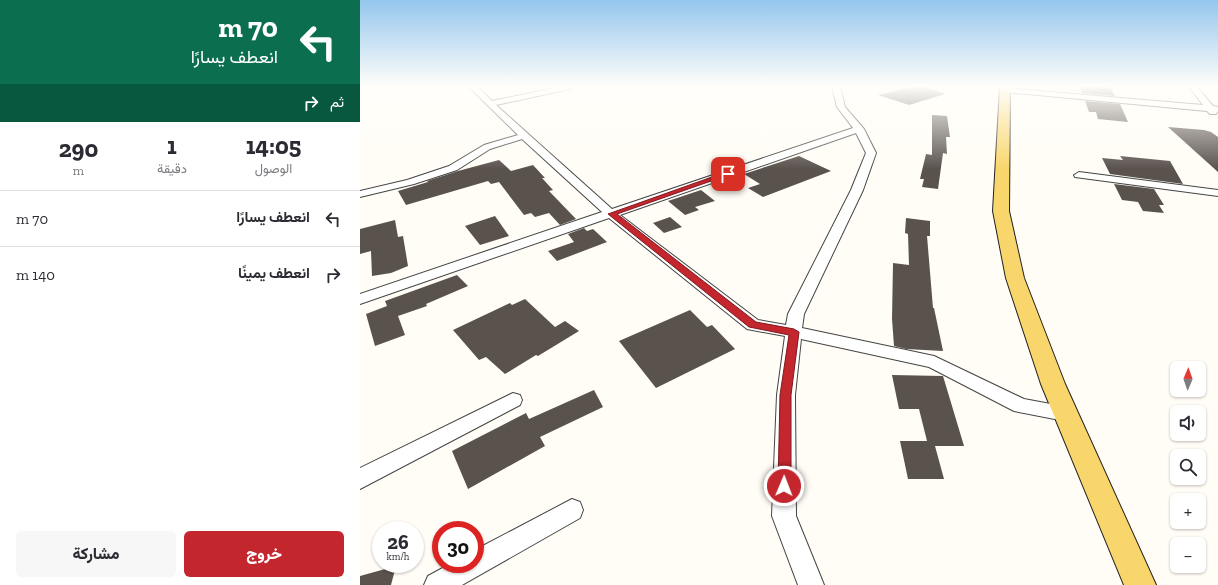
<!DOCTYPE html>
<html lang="ar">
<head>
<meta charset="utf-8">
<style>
  :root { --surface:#fff; --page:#f7f7f7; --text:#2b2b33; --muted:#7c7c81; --line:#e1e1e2; --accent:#c4262e }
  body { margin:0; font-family:"Zilla Slab",Vazirmatn,serif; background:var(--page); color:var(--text); direction:rtl; height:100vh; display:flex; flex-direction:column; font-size:15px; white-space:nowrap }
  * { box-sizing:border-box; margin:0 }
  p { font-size:13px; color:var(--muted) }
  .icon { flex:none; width:22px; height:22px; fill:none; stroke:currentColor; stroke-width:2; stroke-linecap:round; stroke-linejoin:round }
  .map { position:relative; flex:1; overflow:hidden; direction:ltr }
  .side { display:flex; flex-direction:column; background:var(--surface); width:360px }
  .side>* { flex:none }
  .hud { background:#0b6e4f; color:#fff; overflow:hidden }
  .needle { width:26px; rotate:2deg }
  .tools { position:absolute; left:810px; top:361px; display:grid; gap:8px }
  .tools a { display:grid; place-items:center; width:36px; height:36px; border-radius:6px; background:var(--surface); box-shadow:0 1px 3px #0004; font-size:20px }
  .speed { position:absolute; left:12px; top:521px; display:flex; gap:8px; font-size:20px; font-weight:700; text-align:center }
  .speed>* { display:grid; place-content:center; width:52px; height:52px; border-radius:50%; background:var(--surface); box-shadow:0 1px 3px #0004; line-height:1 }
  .speed small { font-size:10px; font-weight:400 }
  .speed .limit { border:6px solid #d22; background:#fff; color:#111 }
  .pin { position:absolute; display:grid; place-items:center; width:34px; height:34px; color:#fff; margin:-17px; border-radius:8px; box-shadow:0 2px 6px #0006 }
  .me { position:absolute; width:44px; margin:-22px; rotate:1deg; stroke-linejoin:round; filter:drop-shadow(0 0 3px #0008) }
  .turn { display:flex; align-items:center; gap:14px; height:84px; padding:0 16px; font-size:18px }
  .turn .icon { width:52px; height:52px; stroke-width:2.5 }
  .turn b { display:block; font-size:28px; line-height:34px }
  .then { display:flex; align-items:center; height:38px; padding:0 16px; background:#0003; gap:8px; font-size:15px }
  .eta { display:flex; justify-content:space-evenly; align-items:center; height:68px; text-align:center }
  .eta b { font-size:24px; font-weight:800; line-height:28px }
  .cta { display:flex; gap:8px; margin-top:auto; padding:8px 16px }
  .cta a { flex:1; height:46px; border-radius:6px; background:var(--accent); color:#fff; font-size:16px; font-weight:800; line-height:46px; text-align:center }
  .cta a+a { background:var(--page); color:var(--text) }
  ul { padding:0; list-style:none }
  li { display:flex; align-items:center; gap:12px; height:56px; padding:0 16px; border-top:1px solid var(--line) }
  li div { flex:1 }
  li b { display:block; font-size:15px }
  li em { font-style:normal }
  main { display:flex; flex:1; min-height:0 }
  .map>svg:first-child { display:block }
  .building { fill:#5a524d }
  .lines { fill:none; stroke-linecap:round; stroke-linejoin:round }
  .minor-casing { stroke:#444; stroke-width:2 }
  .major-casing { stroke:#222; stroke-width:2 }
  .minor { fill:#fff; fill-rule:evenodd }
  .major { fill:#f9d66b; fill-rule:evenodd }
  .route { fill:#c4262e; stroke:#7f191e }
</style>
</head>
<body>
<main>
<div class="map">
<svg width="858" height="585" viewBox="0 0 858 585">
  <rect width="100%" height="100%" fill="#fffdf5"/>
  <g class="building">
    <polygon points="552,87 566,87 585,94 549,105 518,95"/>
    <polygon points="720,87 750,87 755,96 722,93"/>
    <polygon points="725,101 760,104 768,122 738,119 736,112 729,112"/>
    <polygon points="572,115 587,116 590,137 586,137 587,154 583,153 578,189 562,187 564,179 560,179 566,154 572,155"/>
    <polygon points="808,127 844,130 851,132 858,137 858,172"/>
    <polygon points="439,156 471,171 403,197 388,188 400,184 384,174"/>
    <polygon points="760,156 810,161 823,184 750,174 742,158 763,160"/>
    <polygon points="139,160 151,171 173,165 185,178 182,178 193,190 189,191 216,219 200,225 189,213 175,217 171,213 164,215 139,182 131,184 128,181 46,205 38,191 68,182 67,181 98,171"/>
    <polygon points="754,184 794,189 804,205 799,205 804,213 783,211 778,202 762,200"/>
    <polygon points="341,190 355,201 335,207 339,210 325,215 308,201"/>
    <polygon points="135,216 149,236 120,245 105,226"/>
    <polygon points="310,217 322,227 304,233 293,223"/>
    <polygon points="546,218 570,221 570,236 567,236 573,308 574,308 583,351 546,349 534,346 532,319 533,263 549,265 548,234 545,233"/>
    <polygon points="35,220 38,237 43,236 48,266 31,273 12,276 11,251 0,254 0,229"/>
    <polygon points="224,228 227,231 233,229 247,242 197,261 188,251 214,242 208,234"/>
    <polygon points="97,275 108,286 66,304 67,306 38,316 45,335 15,346 6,314 27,306 25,301"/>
    <polygon points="165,299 195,327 205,321 219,331 178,356 176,355 145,374 126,357 119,360 93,330 150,303 152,305"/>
    <polygon points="330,310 347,327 352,325 375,349 296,388 259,341"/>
    <polygon points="532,375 583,376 604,446 575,446 584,479 548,479 540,441 567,441 559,409 539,409"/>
    <polygon points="234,390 243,407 180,437 185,446 108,489 92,451 166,413 169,419"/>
    <polygon points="36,566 31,585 0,585 0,576"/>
  </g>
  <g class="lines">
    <g class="minor-casing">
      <g id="minor">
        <path d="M109,87H118L132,101L199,87H214L210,89L136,105L252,209L493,128L477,107L472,87H480L485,107L504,129L516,153L503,190L444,314L442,328L574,356L664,399L712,408L715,413L712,418L705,421L654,411L569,367L441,339L435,395L436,516L464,585H438L412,516L417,395L425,336L387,329L249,218L0,304V294L242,212L162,139L130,149L97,170L54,184L0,197V191L47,180L89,166L124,145L158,135ZM496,133L506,153L491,190L428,314L426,325L398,320L260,215Z"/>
        <polygon points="829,87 837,87 853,106 858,107 858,111 856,114 850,114 847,111 645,92 641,90 645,88 843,105"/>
        <polygon points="719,172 858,190 858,196 715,177 714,175"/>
        <polygon points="153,393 160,395 162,400 160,405 0,489 0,468"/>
        <polygon points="212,499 220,502 223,510 220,518 102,585 64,585 68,576 90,564 115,564 115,550"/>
      </g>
    </g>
    <g class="major-casing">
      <polygon id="major" points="640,87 650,87 649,211 664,278 705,384 796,585 764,585 681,384 646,278 633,211"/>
    </g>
    <use href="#minor" class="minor"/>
    <use href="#major" class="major"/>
  </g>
  <linearGradient id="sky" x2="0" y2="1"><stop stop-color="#95c6ee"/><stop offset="0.51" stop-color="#fffefa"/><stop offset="1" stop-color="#fffefa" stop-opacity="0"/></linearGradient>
  <rect width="858" height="169" fill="url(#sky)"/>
  <polygon class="route" points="366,172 371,174 257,214 396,322 434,329 439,332 431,395 431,486 429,490 424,492 420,490 418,486 420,395 429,335 389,327 248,214"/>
</svg>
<div class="tools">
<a><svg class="needle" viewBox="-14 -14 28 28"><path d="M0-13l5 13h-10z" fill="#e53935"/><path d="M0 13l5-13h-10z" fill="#7c7c81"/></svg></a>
<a><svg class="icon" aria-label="sound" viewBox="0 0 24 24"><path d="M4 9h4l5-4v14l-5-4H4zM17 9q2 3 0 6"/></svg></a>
<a><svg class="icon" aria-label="search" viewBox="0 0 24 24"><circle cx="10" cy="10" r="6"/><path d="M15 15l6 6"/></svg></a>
<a>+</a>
<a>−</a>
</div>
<div class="speed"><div>26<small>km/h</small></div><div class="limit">30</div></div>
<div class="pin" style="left:368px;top:174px;background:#d93025"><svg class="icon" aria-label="arrive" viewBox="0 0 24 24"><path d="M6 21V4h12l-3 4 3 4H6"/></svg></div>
<svg class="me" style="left:424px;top:486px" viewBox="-20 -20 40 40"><circle r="17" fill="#c4262e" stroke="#fff" stroke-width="3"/><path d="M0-11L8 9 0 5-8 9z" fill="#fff"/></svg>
</div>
<section class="side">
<div class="hud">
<div class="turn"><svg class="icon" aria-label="left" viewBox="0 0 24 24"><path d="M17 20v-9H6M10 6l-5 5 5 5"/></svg><div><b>70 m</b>انعطف يسارًا</div></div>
<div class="then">ثم<svg class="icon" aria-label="right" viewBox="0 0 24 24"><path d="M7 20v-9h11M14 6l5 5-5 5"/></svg></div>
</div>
<div class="eta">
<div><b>14:05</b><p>الوصول</p></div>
<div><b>1</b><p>دقيقة</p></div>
<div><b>290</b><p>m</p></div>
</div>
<ul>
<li><svg class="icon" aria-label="left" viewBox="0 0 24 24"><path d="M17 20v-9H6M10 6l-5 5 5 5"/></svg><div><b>انعطف يسارًا</b></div><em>70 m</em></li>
<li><svg class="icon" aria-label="right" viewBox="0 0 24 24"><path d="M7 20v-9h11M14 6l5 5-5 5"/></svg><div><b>انعطف يمينًا</b></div><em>140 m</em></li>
</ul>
<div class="cta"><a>خروج</a><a>مشاركة</a></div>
</section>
</main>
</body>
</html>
